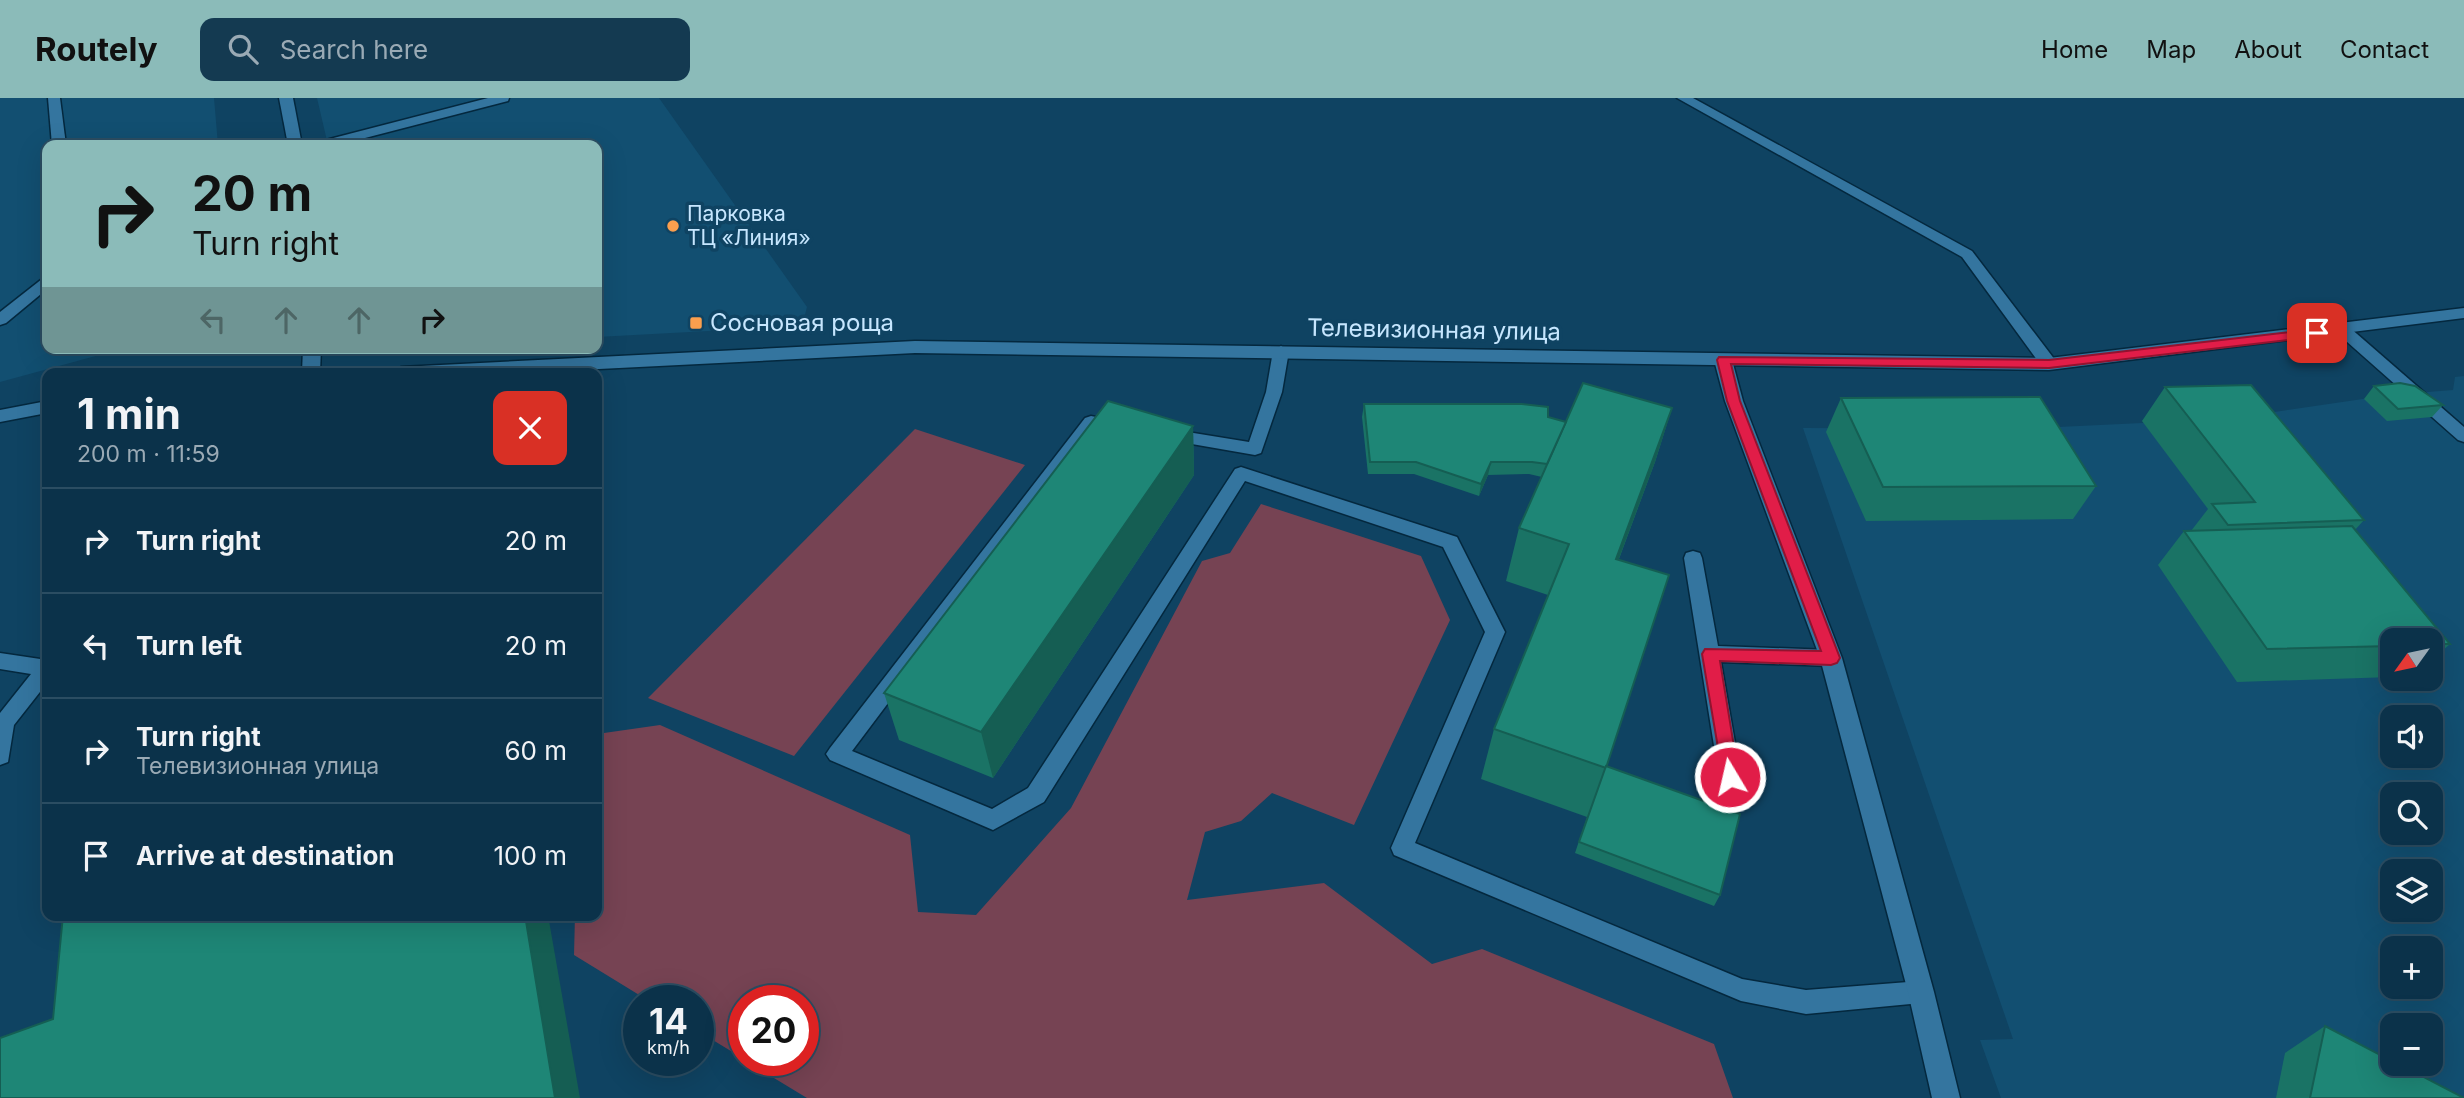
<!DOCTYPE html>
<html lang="en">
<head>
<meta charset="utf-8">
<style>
  :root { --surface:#0b324a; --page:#143a51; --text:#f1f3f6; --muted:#9aaab5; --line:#2b4d62; --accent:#8bbbb9 }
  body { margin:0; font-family:Inter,sans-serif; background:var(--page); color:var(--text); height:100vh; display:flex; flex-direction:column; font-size:26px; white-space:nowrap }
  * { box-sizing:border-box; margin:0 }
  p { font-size:23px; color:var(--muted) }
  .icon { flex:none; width:38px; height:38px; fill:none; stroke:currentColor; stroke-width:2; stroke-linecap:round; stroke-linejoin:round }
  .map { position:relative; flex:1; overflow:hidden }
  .side { position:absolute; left:42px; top:270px; width:560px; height:553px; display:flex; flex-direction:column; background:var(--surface); border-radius:14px; box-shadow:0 7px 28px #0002,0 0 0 2px var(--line) }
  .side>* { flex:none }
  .top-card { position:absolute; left:42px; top:42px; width:560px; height:214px; border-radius:14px; box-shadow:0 7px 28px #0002,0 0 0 2px var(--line); background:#8bbbb9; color:#111; overflow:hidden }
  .needle { width:46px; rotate:237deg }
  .tools { position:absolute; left:2380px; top:530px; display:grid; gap:14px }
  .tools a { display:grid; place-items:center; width:63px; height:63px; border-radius:14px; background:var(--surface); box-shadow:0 7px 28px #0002,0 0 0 2px var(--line); font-size:35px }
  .speed { position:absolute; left:623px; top:887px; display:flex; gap:14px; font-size:35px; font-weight:700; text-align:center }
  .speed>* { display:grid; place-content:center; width:91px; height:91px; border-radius:50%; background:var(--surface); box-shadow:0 7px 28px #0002,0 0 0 2px var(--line); line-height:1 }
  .speed small { font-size:18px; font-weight:400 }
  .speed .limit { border:10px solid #d22; background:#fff; color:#111 }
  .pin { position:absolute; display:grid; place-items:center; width:60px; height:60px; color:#fff; margin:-30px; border-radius:14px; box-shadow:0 4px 10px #0006 }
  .me { position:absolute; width:77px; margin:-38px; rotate:351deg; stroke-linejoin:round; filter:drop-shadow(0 0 5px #0008) }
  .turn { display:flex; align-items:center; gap:24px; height:147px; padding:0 35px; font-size:32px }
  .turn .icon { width:91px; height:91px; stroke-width:2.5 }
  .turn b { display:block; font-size:49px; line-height:60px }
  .lanes { display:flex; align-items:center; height:66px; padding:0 35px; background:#0003; justify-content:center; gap:35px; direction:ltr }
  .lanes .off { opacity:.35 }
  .round { display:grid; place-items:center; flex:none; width:74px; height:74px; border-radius:14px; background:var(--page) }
  .headline { display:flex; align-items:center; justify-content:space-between; height:119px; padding:0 35px }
  h1 { font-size:42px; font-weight:700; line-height:52px }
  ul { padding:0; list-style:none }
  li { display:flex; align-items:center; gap:21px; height:105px; padding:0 35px; border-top:2px solid var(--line) }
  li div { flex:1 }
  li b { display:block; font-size:26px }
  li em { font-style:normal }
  header { display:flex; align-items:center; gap:42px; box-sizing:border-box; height:98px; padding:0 35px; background:var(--accent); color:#111 }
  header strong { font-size:33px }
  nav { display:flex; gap:38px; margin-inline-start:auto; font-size:24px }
  .search { width:490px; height:63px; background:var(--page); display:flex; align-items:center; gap:18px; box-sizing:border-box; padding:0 24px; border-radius:14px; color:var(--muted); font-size:26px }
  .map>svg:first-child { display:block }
  .built { fill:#124f71; fill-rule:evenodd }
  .green { fill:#764353 }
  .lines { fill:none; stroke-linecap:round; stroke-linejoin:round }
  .service-casing { stroke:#04283e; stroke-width:3 }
  .minor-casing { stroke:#04283e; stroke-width:3 }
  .tertiary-casing { stroke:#04283e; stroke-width:3 }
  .service { fill:#34759f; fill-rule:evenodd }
  .minor { fill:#34759f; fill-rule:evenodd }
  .tertiary { fill:#34759f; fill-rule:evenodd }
  .wall { fill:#1a7365 }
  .shaded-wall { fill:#155e53 }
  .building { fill:#1e8676; stroke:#155e53; stroke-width:2 }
  .route { fill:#e11d48; stroke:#92132f; stroke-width:2 }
  .poi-dot { fill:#fa9f4e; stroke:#0f4362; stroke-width:2.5 }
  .labels { text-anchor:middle; stroke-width:7; stroke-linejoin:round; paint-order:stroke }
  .far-poi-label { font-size:21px; fill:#c6e6fe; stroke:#0f4362; text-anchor:start }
  .poi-label { font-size:24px; fill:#c6e6fe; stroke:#0f4362; text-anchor:start }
  .street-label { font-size:24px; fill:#c6e6fe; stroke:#0f4362 }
</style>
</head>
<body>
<header>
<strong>Routely</strong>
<div class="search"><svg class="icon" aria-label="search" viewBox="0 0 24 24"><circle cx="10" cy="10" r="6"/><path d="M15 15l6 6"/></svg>Search here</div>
<nav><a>Home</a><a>Map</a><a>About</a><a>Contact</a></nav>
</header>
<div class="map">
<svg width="2464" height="1000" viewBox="0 0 2464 1000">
  <rect width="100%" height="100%" fill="#0f4362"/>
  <g class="built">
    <polygon points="0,0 214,0 218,47 47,47 47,250 125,250 0,284"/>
    <polygon points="317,0 659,0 807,209 802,228 597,239 597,47 328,47"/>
    <path d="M2464,278V1000H2001L1980,942L2013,941L1803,330L2018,331L2226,321L2390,297L2453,292L2455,279ZM2392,542H2431V581H2392ZM2392,620H2431V658H2392ZM2392,696H2431V735H2392ZM2392,774H2431V812H2392ZM2392,850H2431V889H2392ZM2392,928H2431V966H2392Z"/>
  </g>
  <g class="green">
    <polygon points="915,331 1025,367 794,658 648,600"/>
    <polygon points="1261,406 1421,458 1450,522 1354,727 1272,695 1241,723 1205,734 1187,802 1324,785 1432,866 1482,851 1714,946 1733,1000 807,1000 746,963 803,962 803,903 744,903 744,961 698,933 698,903 649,903 574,857 575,817 597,817 597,636 660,627 910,737 918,814 976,817 1071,710 1202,463 1230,455"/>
  </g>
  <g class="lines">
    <g class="service-casing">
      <g id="service">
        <polygon points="48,0 60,0 66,47 52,47"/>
        <polygon points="488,0 509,0 508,3 338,47 316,47 318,44"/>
        <polygon points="1677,0 1693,0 1972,153 2055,262 2057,266 2055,270 2043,270 1962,159"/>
        <polygon points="47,179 47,191 6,225 0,227 0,214 42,181"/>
        <polygon points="2343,227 2349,229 2464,329 2464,344 2458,342 2337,235 2335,232"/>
        <polygon points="1281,248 1289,253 1282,294 1261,355 1255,357 1163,341 1160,337 1163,333 1169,331 1249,344 1266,294 1273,253"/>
        <polygon points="1091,318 1121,324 1124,328 1115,334 1095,330 852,653 992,711 1028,690 1235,371 1241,369 1457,439 1505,534 1415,745 1742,881 1806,892 1921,883 1930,886 1933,894 1930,902 1921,905 1806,916 1741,903 1394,757 1391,750 1485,534 1443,449 1245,383 1044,704 993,732 830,662 826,656 830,650 1085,320"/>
        <polygon points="1693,453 1700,455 1702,460 1718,548 1831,552 1838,554 1841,560 1838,566 1831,568 1721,564 1741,679 1738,685 1730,688 1722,685 1719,679 1684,460 1686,455"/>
        <polygon points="0,555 47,562 47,585 14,627 8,664 0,667 0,615 31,576 0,571"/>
      </g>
    </g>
    <g class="minor-casing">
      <polygon id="minor" points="1723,256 1732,262 1743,303 1842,560 1934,894 1960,1000 1932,1000 1908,894 1820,560 1725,303 1714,262"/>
    </g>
    <g class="tertiary-casing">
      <g id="tertiary">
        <polygon points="279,0 293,0 302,47 288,47"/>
        <polygon points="2464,210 2464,220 2049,272 915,255 519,275 392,275 401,269 915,243 2049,260"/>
        <polygon points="303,250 321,250 320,275 302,275"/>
        <polygon points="47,303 47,315 0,324 0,312"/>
      </g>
    </g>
    <use href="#service" class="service"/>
    <use href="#minor" class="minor"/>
    <use href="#tertiary" class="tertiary"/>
  </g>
  <g class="wall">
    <polygon points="2374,288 2443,307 2432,319 2387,323 2364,301"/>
    <polygon points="2165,289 2364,422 2355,432 2450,546 2431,563 2431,542 2392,542 2392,579 2237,584 2158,467 2184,433 2191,433 2208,411 2142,323"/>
    <polygon points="1841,300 2096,388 2073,421 1866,423 1826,334"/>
    <polygon points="1364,306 1548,319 1566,324 1672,310 1655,364 1619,461 1606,668 1720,797 1714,808 1575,755 1587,719 1481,681 1494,631 1548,497 1506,483 1519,430 1542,379 1529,376 1488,377 1479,398 1414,376 1368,376 1362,319"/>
    <polygon points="1193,328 1194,377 993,680 899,642 884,595"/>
    <polygon points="2325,928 2464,1000 2276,1000 2285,955"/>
  </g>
  <g class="shaded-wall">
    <polygon points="1672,310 1655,364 1599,514 1616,461"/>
    <polygon points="1193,328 1194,377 993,680 981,634"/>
    <polygon points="1491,364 1488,377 1479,398 1481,386"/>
    <polygon points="525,817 548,817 580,1000 555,1000"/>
  </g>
  <g class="building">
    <polygon points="1583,285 1672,310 1616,461 1669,477 1606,670 1494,631 1569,446 1519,430"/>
    <polygon points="2400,285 2415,288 2443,307 2398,311 2374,288"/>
    <polygon points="2251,287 2364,422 2228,427 2212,406 2255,404 2165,289"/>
    <polygon points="2040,299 2096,388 1883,389 1841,300"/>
    <polygon points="1108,303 1193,328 981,634 884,595"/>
    <polygon points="1364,306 1522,306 1548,309 1548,319 1566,324 1547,366 1532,364 1491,364 1481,386 1416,364 1370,364"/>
    <polygon points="2352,428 2450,546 2431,546 2431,542 2392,542 2392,548 2267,551 2184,433"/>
    <polygon points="1606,668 1740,716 1720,797 1579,744"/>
    <polygon points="63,817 525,817 555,1000 0,1000 0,940 53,921"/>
    <polygon points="2325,928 2392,963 2392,966 2399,966 2464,1000 2310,1000"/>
  </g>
  <polygon class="route" points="2317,231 2321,232 2321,238 2049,270 1731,266 1740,303 1840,560 1837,565 1831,567 1720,563 1739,679 1736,685 1730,687 1724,685 1702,556 1705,551 1821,553 1727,303 1717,262 1719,259 2049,262"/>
  <g class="poi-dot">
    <circle cx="673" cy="128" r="7"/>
    <rect x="689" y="218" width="14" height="14" rx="3.5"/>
  </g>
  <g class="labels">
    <g class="far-poi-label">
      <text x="687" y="123">Парковка<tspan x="687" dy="24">ТЦ «Линия»</tspan></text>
    </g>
    <g class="poi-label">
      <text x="710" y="233">Сосновая роща</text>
    </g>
    <g class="street-label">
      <text transform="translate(1434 232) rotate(1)" y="8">Телевизионная улица</text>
    </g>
  </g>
</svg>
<div class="tools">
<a><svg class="needle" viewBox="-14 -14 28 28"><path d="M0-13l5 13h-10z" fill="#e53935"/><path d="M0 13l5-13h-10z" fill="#9aaab5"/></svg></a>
<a><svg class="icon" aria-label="sound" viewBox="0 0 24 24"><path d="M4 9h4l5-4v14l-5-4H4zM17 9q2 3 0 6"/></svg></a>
<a><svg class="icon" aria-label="search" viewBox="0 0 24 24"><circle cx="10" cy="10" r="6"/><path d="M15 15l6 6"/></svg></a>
<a><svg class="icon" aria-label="layers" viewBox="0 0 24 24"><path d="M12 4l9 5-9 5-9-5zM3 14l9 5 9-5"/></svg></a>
<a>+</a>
<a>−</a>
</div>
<div class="speed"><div>14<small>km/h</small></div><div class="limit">20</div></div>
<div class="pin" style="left:2317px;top:235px;background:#d93025"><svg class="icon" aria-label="arrive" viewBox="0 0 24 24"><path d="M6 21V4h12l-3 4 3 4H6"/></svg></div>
<svg class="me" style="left:1730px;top:679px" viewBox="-20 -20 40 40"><circle r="17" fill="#e11d48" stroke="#fff" stroke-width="3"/><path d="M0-11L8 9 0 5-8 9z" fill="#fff"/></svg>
<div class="top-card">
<div class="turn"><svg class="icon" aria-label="right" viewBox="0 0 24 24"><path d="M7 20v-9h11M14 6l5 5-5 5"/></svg><div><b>20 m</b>Turn right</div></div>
<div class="lanes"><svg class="icon off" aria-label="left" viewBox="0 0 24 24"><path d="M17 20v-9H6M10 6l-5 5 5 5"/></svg><svg class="icon off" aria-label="ahead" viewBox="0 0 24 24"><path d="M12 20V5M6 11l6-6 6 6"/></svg><svg class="icon off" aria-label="ahead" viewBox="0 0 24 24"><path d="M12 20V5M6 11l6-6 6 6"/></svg><svg class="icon" aria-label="right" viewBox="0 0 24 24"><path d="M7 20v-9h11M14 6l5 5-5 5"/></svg></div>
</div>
<section class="side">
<div class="headline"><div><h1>1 min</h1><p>200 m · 11:59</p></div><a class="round" style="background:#d93025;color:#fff"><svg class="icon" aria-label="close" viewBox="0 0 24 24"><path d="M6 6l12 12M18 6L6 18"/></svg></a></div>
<ul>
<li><svg class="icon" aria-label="right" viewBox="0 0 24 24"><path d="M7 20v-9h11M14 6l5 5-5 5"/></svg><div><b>Turn right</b></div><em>20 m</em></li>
<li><svg class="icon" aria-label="left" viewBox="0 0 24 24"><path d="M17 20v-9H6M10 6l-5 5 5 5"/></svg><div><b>Turn left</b></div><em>20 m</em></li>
<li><svg class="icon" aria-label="right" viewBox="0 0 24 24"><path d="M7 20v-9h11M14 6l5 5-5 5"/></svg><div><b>Turn right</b><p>Телевизионная улица</p></div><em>60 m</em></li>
<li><svg class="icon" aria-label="arrive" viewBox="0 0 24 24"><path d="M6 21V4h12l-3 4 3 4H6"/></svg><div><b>Arrive at destination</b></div><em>100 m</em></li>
</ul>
</section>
</div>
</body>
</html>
